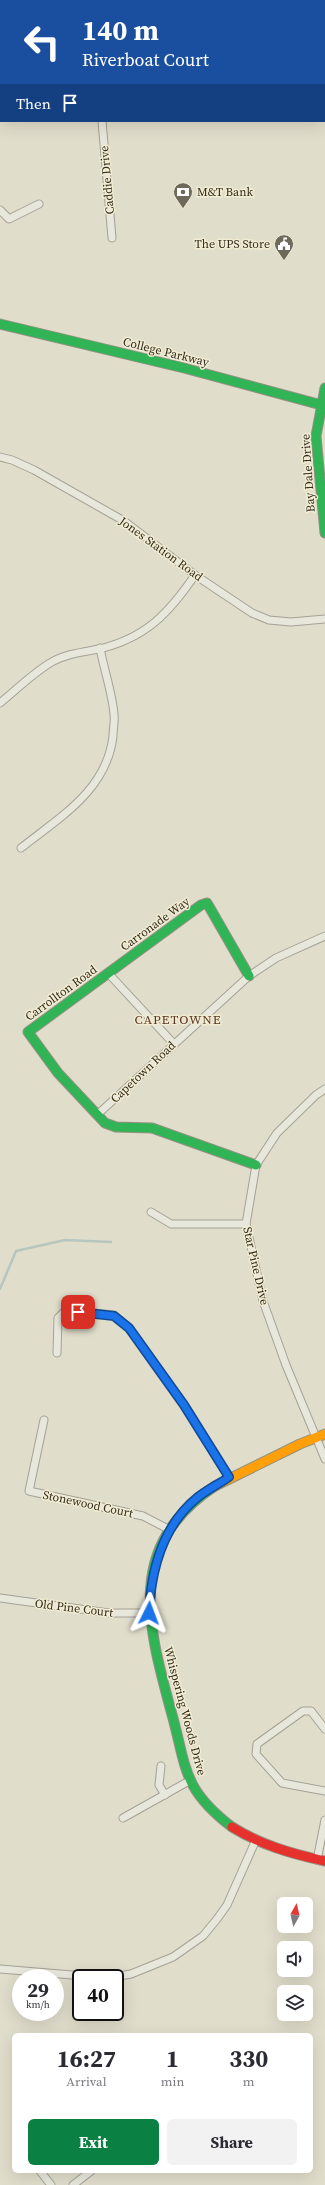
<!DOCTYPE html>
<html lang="en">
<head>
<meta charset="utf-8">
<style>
  :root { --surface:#fff; --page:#f2f2f3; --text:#2b2b33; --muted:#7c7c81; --accent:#0b8043 }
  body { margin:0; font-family:"Source Serif 4",serif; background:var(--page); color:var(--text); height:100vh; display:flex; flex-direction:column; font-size:15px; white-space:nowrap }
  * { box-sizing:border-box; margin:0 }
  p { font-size:13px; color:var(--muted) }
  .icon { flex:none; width:22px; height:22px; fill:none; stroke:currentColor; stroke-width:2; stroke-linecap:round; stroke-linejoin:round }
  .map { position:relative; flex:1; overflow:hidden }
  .details { position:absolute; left:12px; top:2033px; width:301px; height:140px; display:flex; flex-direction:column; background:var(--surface); border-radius:6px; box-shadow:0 4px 16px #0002 }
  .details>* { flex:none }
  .hud { position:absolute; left:0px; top:0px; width:325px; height:122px; box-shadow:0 4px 16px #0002; background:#1a4fa0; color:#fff; overflow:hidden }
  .needle { width:26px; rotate:8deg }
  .fabs { position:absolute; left:277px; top:1897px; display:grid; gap:8px }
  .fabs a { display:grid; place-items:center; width:36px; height:36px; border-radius:6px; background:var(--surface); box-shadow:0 4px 16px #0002; font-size:20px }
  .speed { position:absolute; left:12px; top:1969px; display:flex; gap:8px; font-size:20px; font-weight:700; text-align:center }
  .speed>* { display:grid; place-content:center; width:52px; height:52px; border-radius:50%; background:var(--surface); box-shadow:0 4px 16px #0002; line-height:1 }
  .speed small { font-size:10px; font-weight:400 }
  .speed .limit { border:2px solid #111; border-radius:6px; background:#fff; color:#111 }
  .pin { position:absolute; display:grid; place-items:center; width:34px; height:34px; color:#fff; margin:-17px; border-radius:8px; box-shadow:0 2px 6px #0006 }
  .me { position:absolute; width:44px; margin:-22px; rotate:3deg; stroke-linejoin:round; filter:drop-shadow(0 0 3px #0008) }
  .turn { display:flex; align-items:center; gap:14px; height:84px; padding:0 16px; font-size:18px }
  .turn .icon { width:52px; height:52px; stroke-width:2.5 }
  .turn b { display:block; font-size:28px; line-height:34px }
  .then { display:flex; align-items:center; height:38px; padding:0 16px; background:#0003; gap:8px; font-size:15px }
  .eta { display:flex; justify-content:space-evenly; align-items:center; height:68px; text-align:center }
  .eta b { font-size:24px; font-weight:700; line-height:28px }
  .primary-button { display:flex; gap:8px; margin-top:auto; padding:8px 16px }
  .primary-button a { flex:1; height:46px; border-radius:6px; background:var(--accent); color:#fff; font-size:16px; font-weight:700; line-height:46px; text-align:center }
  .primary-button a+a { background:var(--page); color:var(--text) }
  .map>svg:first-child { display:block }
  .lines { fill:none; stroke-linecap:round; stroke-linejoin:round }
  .stream { stroke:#b7c6be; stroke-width:2.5 }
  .street-casing { stroke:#a5a195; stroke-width:9 }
  .fast-casing { stroke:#959184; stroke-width:11 }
  .slow-casing { stroke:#959184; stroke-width:11 }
  .jam-casing { stroke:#959184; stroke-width:11 }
  .street { stroke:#e8e7dc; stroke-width:7 }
  .fast { stroke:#30b455; stroke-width:9 }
  .slow { stroke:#ff9f0a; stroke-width:9 }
  .jam { stroke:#e5322d; stroke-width:9 }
  .route-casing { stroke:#114b97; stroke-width:10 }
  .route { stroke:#1a73e8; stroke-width:7 }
  .labels { text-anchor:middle; stroke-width:3; stroke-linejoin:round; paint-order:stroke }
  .street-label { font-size:12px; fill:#322b1e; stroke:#f1ecd2 }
  .poi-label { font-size:12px; fill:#322b1e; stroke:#f1ecd2; text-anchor:start }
  .neighbourhood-label { font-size:13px; letter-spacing:1px; fill:#5a3623; stroke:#f1ecd2 }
</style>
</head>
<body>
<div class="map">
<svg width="325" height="2185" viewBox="0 0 325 2185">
  <rect width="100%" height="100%" fill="#e0ddcb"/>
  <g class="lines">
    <polyline class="stream" points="0,1289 16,1251 65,1240 111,1242"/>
    <g class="street-casing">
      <g id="street">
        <polyline points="135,1 136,0"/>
        <polyline points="324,37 325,37"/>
        <polyline points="0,39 1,39"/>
        <polyline points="324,89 325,89"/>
        <polyline points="0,97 1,97"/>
        <polyline points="102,121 112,238"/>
        <polyline points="0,210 9,219 39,204"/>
        <polyline points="0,457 12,460 34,470 124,521 195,575 252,613 269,620 291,622 325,619"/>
        <path d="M0,703C16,690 32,674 50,663C65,654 83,652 99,649C146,638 169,613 195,575"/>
        <path d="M21,848C60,817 107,790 113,736C113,729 115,721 114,714C112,692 104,670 100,648"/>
        <polyline points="108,973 173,1043"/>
        <polyline points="325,1089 316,1095 277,1133 256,1165 246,1224 263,1301 286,1365 325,1459"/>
        <polyline points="98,1114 249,976 276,958 325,936"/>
        <polyline points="151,1212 171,1224 246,1224"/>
        <polyline points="57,1353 58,1318 66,1310 114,1315 129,1328 184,1405 229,1477"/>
        <polyline points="44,1420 29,1491 143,1516 170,1530"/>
        <polyline points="0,1598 109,1613 149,1613"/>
        <polyline points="325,1729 311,1711 303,1711 257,1744 256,1754 282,1783 325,1791"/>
        <polyline points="161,1766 159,1785 165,1795"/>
        <polyline points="123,1818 189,1781"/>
        <polyline points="317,1860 325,1820"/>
        <polyline points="0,1969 108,1978 131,1974 173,1957 203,1936 217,1919 227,1905 255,1842"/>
        <polyline points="40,2171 51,2185"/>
        <polyline points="73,2185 91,2171"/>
      </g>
    </g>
    <g class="fast-casing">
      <g id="fast">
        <polyline points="0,324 184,368 325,406"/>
        <polyline points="325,388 316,436 325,533"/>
        <polyline points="249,976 207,903 201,905 28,1032 58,1073 105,1123 116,1127 152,1128 256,1165"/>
        <path d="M215,1486C126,1545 147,1623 171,1711C187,1767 181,1788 232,1827"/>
      </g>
    </g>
    <g class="slow-casing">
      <polyline id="slow" points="215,1486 300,1444 325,1434"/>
    </g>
    <g class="jam-casing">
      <path id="jam" d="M232,1827C261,1845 292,1854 325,1861"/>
    </g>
    <use href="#street" class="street"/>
    <use href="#fast" class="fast"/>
    <use href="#slow" class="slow"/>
    <use href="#jam" class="jam"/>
  </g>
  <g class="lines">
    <g class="route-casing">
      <path id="route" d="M78,1312L114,1316L129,1328L184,1405L229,1477C219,1484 207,1490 198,1497C163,1525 151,1570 149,1613"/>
    </g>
    <use href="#route" class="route"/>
  </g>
  <defs>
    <g id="bank-pin" transform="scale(1)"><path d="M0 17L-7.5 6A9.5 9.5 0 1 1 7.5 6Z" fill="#6f695b" stroke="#f1ecd2"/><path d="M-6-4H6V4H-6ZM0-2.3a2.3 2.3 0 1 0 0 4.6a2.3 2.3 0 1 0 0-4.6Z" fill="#fff"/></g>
    <g id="civic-pin" transform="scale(1)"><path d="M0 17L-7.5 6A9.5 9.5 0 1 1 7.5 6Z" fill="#6f695b" stroke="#f1ecd2"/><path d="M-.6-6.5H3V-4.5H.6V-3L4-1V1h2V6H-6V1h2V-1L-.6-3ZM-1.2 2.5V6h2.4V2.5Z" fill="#fff"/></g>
  </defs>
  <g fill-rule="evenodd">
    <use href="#bank-pin" x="183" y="192"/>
    <use href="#civic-pin" x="284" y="244"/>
  </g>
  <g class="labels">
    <g class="street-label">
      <text transform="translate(107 180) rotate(-95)" y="4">Caddie Drive</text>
      <text transform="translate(166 352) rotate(14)" y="4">College Parkway</text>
      <text transform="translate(308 473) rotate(-94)" y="4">Bay Dale Drive</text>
      <text transform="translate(161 549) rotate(36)" y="4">Jones Station Road</text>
      <text transform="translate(155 924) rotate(-36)" y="4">Carronade Way</text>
      <text transform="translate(61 993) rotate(-36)" y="4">Carrollton Road</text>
      <text transform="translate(143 1072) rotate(-43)" y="4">Capetown Road</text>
      <text transform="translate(256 1266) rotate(77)" y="4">Star Pine Drive</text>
      <text transform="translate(88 1504) rotate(12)" y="4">Stonewood Court</text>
      <text transform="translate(74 1608) rotate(7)" y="4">Old Pine Court</text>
      <text transform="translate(185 1711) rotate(75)" y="4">Whispering Woods Drive</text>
    </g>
    <g class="poi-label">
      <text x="197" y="196">M&amp;T Bank</text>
      <text x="270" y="248" text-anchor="end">The UPS Store</text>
    </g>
    <g class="neighbourhood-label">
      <text x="178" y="1024">CAPETOWNE</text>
    </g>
  </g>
</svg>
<div class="fabs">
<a><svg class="needle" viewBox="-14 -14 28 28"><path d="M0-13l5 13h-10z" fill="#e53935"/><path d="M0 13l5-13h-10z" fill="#7c7c81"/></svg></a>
<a><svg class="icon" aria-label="sound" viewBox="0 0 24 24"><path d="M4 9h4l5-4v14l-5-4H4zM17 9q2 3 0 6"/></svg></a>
<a><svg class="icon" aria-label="layers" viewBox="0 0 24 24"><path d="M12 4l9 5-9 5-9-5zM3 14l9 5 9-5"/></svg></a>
</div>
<div class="speed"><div>29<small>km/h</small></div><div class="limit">40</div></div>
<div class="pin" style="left:78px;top:1312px;background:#d93025"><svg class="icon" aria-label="arrive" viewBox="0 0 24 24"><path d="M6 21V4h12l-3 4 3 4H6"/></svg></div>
<svg class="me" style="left:149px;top:1613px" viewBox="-20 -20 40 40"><path d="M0-17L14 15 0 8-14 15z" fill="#1a73e8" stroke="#fff" stroke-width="4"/></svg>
<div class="hud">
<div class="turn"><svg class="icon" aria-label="left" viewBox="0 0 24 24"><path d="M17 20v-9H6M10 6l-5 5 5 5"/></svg><div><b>140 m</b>Riverboat Court</div></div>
<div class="then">Then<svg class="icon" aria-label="arrive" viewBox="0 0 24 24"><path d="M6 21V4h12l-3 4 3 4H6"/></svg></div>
</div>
<section class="details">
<div class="eta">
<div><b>16:27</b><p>Arrival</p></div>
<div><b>1</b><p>min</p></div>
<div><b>330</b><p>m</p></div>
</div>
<div class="primary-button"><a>Exit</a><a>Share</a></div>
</section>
</div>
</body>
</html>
